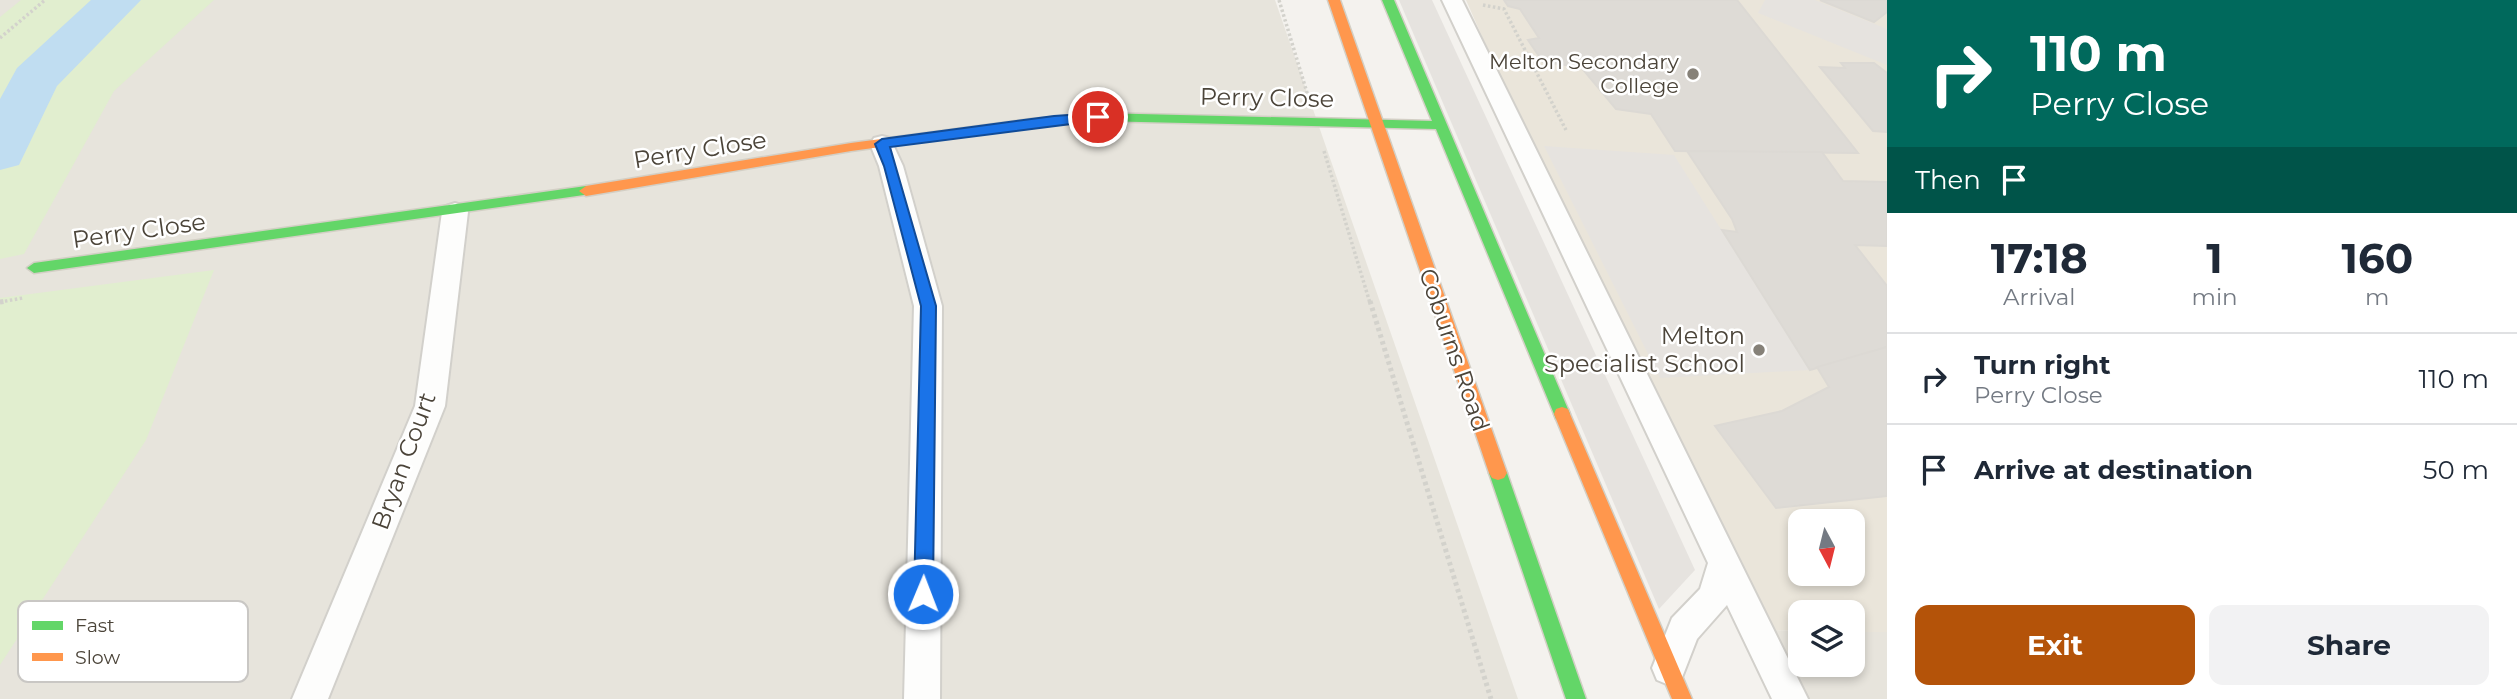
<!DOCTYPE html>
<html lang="en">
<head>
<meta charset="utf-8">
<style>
  :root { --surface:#fff; --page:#f2f2f3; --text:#1f2937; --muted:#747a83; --line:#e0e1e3; --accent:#b45309 }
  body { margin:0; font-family:Montserrat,sans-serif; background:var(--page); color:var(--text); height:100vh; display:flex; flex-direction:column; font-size:26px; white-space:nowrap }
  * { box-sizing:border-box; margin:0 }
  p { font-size:23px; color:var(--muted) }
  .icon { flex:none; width:38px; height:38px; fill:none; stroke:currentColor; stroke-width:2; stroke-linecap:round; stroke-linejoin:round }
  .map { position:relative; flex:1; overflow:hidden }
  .side { display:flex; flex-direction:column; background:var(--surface); width:630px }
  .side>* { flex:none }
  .banner { background:#00695c; color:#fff; overflow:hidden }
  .needle { width:46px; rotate:173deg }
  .tools { position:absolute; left:1788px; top:509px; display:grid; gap:14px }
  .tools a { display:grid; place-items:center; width:77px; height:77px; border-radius:14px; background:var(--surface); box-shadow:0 4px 10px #0003; font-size:35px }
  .pin { position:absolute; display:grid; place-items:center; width:60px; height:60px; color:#fff; margin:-30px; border:4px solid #fff; border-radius:50%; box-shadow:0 2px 7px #0007 }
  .me { position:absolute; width:77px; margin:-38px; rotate:1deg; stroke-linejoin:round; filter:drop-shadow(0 0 5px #0008) }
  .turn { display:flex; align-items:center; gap:24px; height:147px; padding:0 28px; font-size:32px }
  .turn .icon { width:91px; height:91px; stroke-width:2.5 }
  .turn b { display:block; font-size:49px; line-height:60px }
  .then { display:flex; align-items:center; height:66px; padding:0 28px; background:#0003; gap:14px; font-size:26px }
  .eta { display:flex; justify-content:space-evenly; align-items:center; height:119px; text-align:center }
  .eta b { font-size:42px; font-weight:700; line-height:49px }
  .button { display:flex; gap:14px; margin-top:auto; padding:14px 28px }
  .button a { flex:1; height:80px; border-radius:14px; background:var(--accent); color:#fff; font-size:28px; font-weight:700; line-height:80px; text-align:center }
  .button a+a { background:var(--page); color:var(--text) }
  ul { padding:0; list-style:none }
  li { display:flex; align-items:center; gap:21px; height:91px; padding:0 28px; border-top:2px solid var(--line) }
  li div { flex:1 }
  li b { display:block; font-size:26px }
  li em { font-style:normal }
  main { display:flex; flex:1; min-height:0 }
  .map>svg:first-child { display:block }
  .residential { fill:#e7e4dc }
  .education { fill:#eae5da; fill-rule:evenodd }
  .green { fill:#e1eecf }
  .parking { fill:#e6e3df }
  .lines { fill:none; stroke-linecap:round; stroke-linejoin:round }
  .river { fill:#c0ddf1; fill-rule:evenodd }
  .building { fill:#dedbd6; stroke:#dcd9d4; stroke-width:2 }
  .street-casing { stroke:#d2d0cb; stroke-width:4 }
  .fast-casing { stroke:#d3cfc5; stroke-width:3 }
  .slow-casing { stroke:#d3cfc5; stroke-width:3 }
  .path-far1 { stroke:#d3d2cc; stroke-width:3.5; stroke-dasharray:2.5 2.5; stroke-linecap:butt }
  .path { stroke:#d3d2cc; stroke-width:5; stroke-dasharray:3.5 3.5; stroke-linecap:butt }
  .street { fill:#fdfdfc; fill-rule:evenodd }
  .fast { fill:#63d668; fill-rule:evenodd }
  .slow { fill:#ff974d; fill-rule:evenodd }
  .route { fill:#1a73e8; stroke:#114b97; stroke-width:2 }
  .poi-dot { fill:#868178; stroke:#fff; stroke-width:2.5 }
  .labels { text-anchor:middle; stroke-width:5; stroke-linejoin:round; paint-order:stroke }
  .far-poi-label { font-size:21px; fill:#4b4439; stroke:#fff; text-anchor:end }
  .street-label { font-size:24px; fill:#4b4439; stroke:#fff }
  .poi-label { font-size:24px; fill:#4b4439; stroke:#fff; text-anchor:end }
  .key { fill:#fff; stroke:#c9c7c4; stroke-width:2 }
  .key-label { font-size:19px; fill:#4b4439 }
</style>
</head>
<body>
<main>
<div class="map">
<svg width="1887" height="699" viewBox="0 0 1887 699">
  <rect width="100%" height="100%" fill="#f4f2ee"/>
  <g class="residential">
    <polygon points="0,0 1275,0 1518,699 0,699"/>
    <polygon points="1772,630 1801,631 1801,665 1853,665 1853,632 1887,632 1887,699 1808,699"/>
  </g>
  <path class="education" d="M1466,0H1887V632H1853V612H1801V631L1772,630L1530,146ZM1801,522H1853V574H1801Z"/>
  <g class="green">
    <polygon points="21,0 214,0 114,91 24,254 0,259 0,17"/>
    <polygon points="214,270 146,440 0,665 0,298"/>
  </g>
  <g class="parking">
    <polygon points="1399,0 1432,0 1695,570 1659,609"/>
    <polygon points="1765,0 1815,0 1887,29 1887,65 1758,13"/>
    <polygon points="1544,146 1674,155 1810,370 1660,378"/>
  </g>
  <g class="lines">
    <polygon class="river" points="91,0 141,0 57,86 19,165 0,170 0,99 17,68"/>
  </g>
  <g class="building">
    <polygon points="1504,0 1737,0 1858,153 1675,151 1651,114 1616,109 1581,67 1543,62 1528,40 1539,38 1520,9 1508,6"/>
    <polygon points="1820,0 1887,0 1887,12 1874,22"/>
    <polygon points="1841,63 1874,63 1887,73 1887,132 1873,131 1820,67 1845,68"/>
    <polygon points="1687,151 1822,152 1843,181 1887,182 1887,246 1855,245 1887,286 1887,347 1810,370 1722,230 1737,232 1732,219"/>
    <polygon points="1887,347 1887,496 1776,508 1715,426 1782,411 1829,387 1817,367"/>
  </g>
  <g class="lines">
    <g class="street-casing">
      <g id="street">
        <polygon points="1442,0 1462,0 1808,699 1772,699 1727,605 1697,639 1681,680 1669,685 1657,680 1652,668 1672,618 1700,589 1708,563"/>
        <polygon points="882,136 890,138 903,166 942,306 940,699 904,699 914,306 879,166 870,144 874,138"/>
        <polygon points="455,203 464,206 468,212 445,406 328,699 292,699 415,406 442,212 446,206"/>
      </g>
    </g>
    <g class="fast-casing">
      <g id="fast">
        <polygon points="1382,0 1394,0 1570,414 1568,419 1562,421 1556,419 1554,414 1436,129 1098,121 1031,127 1024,123 1031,119 1098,113 1432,121"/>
        <polygon points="586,186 591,188 593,191 591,194 34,273 27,268 34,263"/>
        <polygon points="1498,466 1504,468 1507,473 1586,699 1566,699 1489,473 1492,468"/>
      </g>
    </g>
    <g class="slow-casing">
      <g id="slow">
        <polygon points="1328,0 1340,0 1507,473 1504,478 1498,480 1492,478 1489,473"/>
        <polygon points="1031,119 1036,120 1036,126 851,151 586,196 579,191 586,186 851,143"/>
        <polygon points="1562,407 1568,409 1570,414 1692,699 1672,699 1554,414 1556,409"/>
      </g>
    </g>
    <g class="path-far1">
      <polyline points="1279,0 1308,96"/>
      <polyline points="1483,5 1504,9 1566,130"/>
      <polyline points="0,38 45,0"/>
      <polyline points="1324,151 1370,303"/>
      <polyline points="0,302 23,298"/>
    </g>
    <g class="path">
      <polyline points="1370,301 1491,699"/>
      <polyline points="0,302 6,301"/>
    </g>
    <use href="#street" class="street"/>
    <use href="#fast" class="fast"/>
    <use href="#slow" class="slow"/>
  </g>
  <polygon class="route" points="1098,113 1102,114 1102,120 890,147 936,306 933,594 930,600 923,603 917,600 914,594 921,306 884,166 875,144 882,139 1054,116"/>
  <g class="poi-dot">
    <circle cx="1693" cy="74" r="7"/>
    <circle cx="1759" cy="350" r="7"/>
  </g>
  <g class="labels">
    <g class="far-poi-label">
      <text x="1679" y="69">Melton Secondary<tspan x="1679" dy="24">College</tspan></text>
    </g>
    <g class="street-label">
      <text transform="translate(1267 98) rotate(1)" y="8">Perry Close</text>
      <text transform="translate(700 150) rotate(-9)" y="8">Perry Close</text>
      <text transform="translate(139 231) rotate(-8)" y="8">Perry Close</text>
      <text transform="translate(1454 350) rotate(71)" y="8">Coburns Road</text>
      <text transform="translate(404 461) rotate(-70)" y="8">Bryan Court</text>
    </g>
    <g class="poi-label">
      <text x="1745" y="344">Melton<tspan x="1745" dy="28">Specialist School</tspan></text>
    </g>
  </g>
  <rect x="18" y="601" width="230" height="81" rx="10" class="key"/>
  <rect x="32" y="621" width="31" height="9" fill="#63d668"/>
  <rect x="32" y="653" width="31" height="8" fill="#ff974d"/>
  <g class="key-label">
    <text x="75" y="632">Fast</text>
    <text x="75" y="664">Slow</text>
  </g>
</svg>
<div class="tools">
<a><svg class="needle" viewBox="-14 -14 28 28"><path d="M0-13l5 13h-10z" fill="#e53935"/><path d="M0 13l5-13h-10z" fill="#747a83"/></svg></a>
<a><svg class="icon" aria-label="layers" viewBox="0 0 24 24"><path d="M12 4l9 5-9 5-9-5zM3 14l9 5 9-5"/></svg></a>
</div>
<div class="pin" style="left:1098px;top:117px;background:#d93025"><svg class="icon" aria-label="arrive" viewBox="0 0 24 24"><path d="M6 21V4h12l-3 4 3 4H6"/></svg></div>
<svg class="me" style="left:923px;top:594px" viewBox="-20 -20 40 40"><circle r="17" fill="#1a73e8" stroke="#fff" stroke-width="3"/><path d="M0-11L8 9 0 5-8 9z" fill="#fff"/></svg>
</div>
<section class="side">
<div class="banner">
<div class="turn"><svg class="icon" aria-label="right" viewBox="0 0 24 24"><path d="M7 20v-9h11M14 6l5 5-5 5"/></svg><div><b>110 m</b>Perry Close</div></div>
<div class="then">Then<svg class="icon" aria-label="arrive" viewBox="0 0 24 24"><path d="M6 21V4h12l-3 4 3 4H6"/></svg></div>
</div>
<div class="eta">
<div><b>17:18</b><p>Arrival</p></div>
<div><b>1</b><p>min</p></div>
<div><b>160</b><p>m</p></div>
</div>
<ul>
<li><svg class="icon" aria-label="right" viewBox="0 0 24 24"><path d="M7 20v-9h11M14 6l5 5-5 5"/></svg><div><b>Turn right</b><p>Perry Close</p></div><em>110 m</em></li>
<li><svg class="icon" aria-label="arrive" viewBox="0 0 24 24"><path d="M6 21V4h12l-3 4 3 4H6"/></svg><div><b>Arrive at destination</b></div><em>50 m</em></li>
</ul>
<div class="button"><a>Exit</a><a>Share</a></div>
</section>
</main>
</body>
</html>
